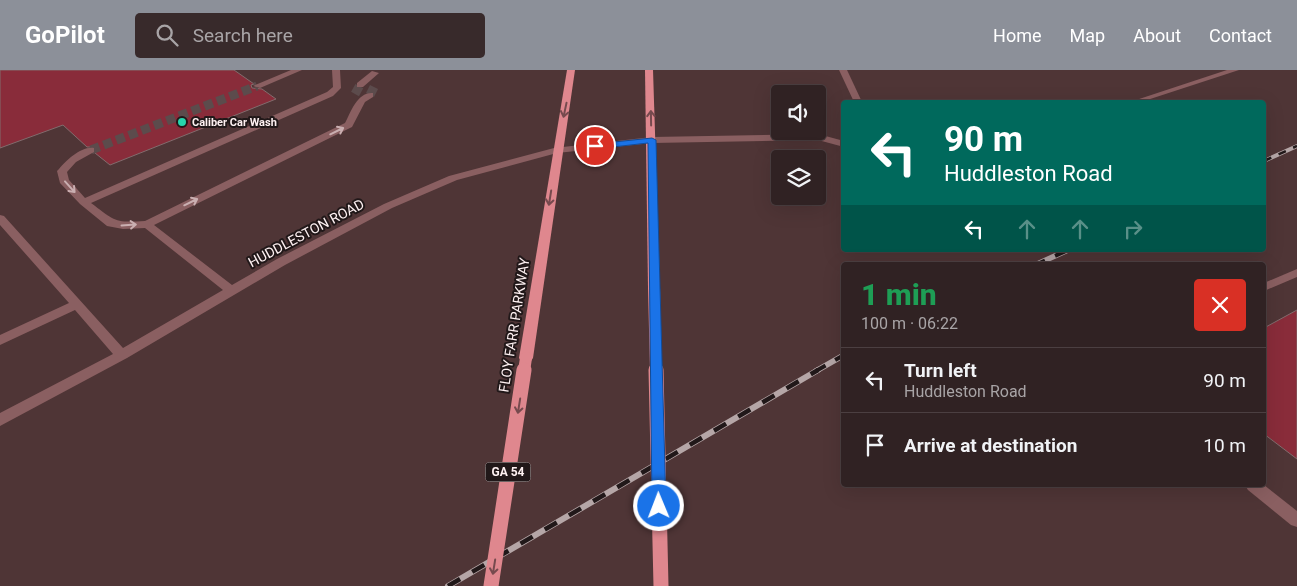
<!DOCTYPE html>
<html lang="en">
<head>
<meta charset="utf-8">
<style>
  :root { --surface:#302223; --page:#382a2b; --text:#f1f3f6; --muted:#a8a4a6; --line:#4b3f41; --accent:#8c9099 }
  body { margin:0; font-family:Roboto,sans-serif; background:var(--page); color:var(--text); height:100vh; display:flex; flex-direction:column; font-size:19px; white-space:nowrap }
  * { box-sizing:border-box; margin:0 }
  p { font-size:16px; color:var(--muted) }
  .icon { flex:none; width:28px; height:28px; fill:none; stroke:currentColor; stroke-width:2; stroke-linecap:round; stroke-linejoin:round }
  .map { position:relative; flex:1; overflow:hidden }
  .details { position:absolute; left:841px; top:192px; width:425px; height:225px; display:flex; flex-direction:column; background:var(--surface); border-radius:5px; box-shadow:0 5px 20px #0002,0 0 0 1px var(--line) }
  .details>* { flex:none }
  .banner { position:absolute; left:841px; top:30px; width:425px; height:152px; border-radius:5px; box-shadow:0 5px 20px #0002,0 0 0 1px var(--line); background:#00695c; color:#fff; overflow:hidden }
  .buttons { position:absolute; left:771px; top:15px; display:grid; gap:10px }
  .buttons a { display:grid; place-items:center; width:55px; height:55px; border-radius:5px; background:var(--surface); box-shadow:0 5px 20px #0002,0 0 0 1px var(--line); font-size:25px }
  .pin { position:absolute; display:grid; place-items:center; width:42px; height:42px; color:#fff; margin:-21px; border:2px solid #fff; border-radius:50%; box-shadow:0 1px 5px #0007 }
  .me { position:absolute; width:55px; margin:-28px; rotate:359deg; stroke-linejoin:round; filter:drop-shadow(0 0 4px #0008) }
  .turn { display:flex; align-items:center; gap:18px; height:105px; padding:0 20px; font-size:22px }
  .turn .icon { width:65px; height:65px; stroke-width:2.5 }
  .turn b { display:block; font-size:35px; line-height:42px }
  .lanes { display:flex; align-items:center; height:48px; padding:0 20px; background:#0003; justify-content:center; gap:25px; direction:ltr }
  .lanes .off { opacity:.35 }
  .round { display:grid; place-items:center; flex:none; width:52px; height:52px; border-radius:5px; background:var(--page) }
  .overview { display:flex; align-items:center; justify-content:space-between; height:85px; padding:0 20px }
  h1 { font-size:30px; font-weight:800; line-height:38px; color:#1e9e55 }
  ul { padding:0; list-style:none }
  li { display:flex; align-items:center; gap:15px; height:65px; padding:0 20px; border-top:1px solid var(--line) }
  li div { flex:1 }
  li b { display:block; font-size:19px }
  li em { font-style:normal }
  header { display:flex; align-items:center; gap:30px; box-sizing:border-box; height:70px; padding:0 25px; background:var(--accent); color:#fff }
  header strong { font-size:24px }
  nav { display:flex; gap:28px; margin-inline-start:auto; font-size:18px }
  .search { width:350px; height:45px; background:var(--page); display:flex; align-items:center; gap:12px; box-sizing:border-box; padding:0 18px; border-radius:5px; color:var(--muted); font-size:19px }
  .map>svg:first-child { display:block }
  .built { fill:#4f3536; fill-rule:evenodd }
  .building { fill:#892c3a; stroke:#826c6d }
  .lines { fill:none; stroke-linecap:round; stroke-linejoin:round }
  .minor-tunnel { stroke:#5c4b4c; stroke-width:9; stroke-dasharray:9 4.5; stroke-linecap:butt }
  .minor { fill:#8a5f61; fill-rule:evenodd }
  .major { fill:#df878e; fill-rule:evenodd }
  .rail-far2-casing { stroke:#b5a6a7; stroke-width:4 }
  .rail-far1-casing { stroke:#b5a6a7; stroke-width:5.5 }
  .rail-casing { stroke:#b5a6a7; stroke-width:6 }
  .rail-far2 { stroke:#211819; stroke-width:2.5; stroke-dasharray:8; stroke-linecap:butt }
  .rail-far1 { stroke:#211819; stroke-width:4; stroke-dasharray:11; stroke-linecap:butt }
  .rail { stroke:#211819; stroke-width:4.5; stroke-dasharray:14; stroke-linecap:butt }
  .major-bridge-far1 { stroke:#df878e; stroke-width:12 }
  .major-bridge { stroke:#df878e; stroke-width:15 }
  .oneway { stroke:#764a4e }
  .oneway2 { stroke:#caafb1 }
  .route { fill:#1a73e8; stroke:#114b97 }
  .poi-dot { fill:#27d5ad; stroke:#211819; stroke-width:2 }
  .labels { text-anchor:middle; stroke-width:4; stroke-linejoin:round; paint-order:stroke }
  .far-poi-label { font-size:11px; font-weight:bold; fill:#fef1f2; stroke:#211819; text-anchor:start }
  .shield { fill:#211819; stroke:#bcb0b1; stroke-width:1 }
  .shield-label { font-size:12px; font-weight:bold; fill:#fef1f2 }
  .street-label { font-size:14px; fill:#fef1f2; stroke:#211819 }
</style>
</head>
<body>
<header>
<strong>GoPilot</strong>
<div class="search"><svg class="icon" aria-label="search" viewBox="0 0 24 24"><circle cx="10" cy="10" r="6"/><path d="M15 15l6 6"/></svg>Search here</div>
<nav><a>Home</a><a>Map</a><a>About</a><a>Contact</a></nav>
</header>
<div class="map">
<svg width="1297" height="516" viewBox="0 0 1297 516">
  <rect width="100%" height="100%" fill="#402e2f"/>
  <path class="built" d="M0,0H1297V516H0ZM780,24H818V61H780ZM844,32H1264V180H844ZM780,89H818V126H780ZM844,195H1264V415H844Z"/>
  <g class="building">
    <polygon points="0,0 234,0 254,14 251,15 252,18 262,19 276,29 110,95 95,83 95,77 87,77 63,55 0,78"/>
    <polygon points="1297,240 1297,389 1264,364 1264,258"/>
  </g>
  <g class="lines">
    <g class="minor-tunnel">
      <polyline points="355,24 360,15"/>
      <polyline points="370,25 375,15"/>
      <polyline points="91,80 257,16"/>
    </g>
    <g class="minor">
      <polygon points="291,0 302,0 260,18 253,16"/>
      <path d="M332,0H340L341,18L333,26L91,133C115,151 114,153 145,151L345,53C351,42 357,22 373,23V27L365,32L352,57L154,155L232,215L277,189L384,134L449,106L554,78L652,67L818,64L844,71V77L818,70L652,73L557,83L457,110L392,138L285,195L127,288L0,356V343L113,284L75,240L0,275V265L69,233L0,155V145L4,146L123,278L223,220L145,158L123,159L107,156L80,134L60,113L57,101L59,99C67,90 81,76 94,78V82L76,92L67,102L69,110L85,128L327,22L333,17Z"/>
      <polygon points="839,0 847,0 862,32 854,32"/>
      <polygon points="1227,0 1239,0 1141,32 1130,32"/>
      <polygon points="372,1 379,3 363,17 357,17 357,13"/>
      <polygon points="1297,199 1297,207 1264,221 1264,213"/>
      <polygon points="1245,415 1264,415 1297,441 1297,457 1291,455 1248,420"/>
    </g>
    <g class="major">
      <polygon points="567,0 575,0 533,288 531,291 521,291 519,288"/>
      <polygon points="645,0 653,0 660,218 654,222 648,218"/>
    </g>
    <g class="rail-far2-casing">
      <polyline id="rail-far2" points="1264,91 1297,76"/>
    </g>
    <g class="rail-far1-casing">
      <g id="rail-far1">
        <polyline points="1035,195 1068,180"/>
        <polyline points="816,301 844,285"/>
      </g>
    </g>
    <g class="rail-casing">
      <polyline id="rail" points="448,516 818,300"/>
    </g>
    <use href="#rail-far2" class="rail-far2"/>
    <use href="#rail-far1" class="rail-far1"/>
    <use href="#rail" class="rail"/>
    <g class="major-bridge-far1">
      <polyline points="654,218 656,301"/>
      <polyline points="524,301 526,288"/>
    </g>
    <g class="major-bridge">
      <polyline points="656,300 661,516"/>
      <polyline points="491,516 524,300"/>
    </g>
  </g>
  <defs><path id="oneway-shaft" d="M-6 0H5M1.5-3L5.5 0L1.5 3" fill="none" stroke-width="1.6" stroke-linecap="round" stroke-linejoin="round" transform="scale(1.25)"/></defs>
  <g class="oneway">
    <use href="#oneway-shaft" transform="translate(565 40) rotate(102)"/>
    <use href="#oneway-shaft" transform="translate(651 48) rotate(-91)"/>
    <use href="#oneway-shaft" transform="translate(550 128) rotate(99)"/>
    <use href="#oneway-shaft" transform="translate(519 336) rotate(99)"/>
    <use href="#oneway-shaft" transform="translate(494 497) rotate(99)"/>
  </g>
  <g class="oneway2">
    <use href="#oneway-shaft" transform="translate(337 61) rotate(-26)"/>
    <use href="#oneway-shaft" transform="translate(70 117) rotate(48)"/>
    <use href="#oneway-shaft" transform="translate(191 132) rotate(-26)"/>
    <use href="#oneway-shaft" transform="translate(129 155) rotate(-4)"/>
  </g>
  <polygon class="route" points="652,68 656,70 666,436 664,441 659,443 654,441 652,436 648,73 595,79 591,76 595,74"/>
  <circle class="poi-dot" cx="182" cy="52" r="5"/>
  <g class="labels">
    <g class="far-poi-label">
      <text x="192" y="56">Caliber Car Wash</text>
    </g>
    <rect class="shield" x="485.5" y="392.5" width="45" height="19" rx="4"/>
    <g class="shield-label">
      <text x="508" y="406">GA 54</text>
    </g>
    <g class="street-label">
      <text transform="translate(306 163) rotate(-28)" y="5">HUDDLESTON ROAD</text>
      <text transform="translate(514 255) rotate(-81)" y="5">FLOY FARR PARKWAY</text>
    </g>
  </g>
</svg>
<div class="buttons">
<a><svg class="icon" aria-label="sound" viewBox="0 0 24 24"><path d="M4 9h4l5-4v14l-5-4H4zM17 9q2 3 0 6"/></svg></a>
<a><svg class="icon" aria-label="layers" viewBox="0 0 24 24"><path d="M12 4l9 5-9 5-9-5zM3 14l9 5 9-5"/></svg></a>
</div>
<div class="pin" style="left:595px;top:76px;background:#d93025"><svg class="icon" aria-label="arrive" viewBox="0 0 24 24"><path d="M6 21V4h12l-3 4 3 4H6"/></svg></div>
<svg class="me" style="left:659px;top:436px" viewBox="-20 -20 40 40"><circle r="17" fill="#1a73e8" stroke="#fff" stroke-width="3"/><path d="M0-11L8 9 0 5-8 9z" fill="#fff"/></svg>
<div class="banner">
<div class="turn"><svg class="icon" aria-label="left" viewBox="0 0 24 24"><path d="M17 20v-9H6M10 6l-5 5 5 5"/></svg><div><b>90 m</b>Huddleston Road</div></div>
<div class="lanes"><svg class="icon" aria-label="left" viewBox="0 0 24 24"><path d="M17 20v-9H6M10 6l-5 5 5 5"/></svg><svg class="icon off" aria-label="ahead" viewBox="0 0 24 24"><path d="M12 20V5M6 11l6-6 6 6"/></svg><svg class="icon off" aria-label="ahead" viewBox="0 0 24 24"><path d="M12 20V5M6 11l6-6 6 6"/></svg><svg class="icon off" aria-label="right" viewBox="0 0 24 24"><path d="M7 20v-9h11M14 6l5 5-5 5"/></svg></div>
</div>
<section class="details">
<div class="overview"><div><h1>1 min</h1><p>100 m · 06:22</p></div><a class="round" style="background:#d93025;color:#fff"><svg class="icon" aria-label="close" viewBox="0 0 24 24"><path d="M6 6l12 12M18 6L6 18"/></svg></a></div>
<ul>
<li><svg class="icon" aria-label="left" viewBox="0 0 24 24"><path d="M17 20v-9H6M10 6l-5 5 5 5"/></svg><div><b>Turn left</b><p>Huddleston Road</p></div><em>90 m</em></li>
<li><svg class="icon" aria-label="arrive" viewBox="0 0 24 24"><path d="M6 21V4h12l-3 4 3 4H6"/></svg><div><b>Arrive at destination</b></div><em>10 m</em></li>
</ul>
</section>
</div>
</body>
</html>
